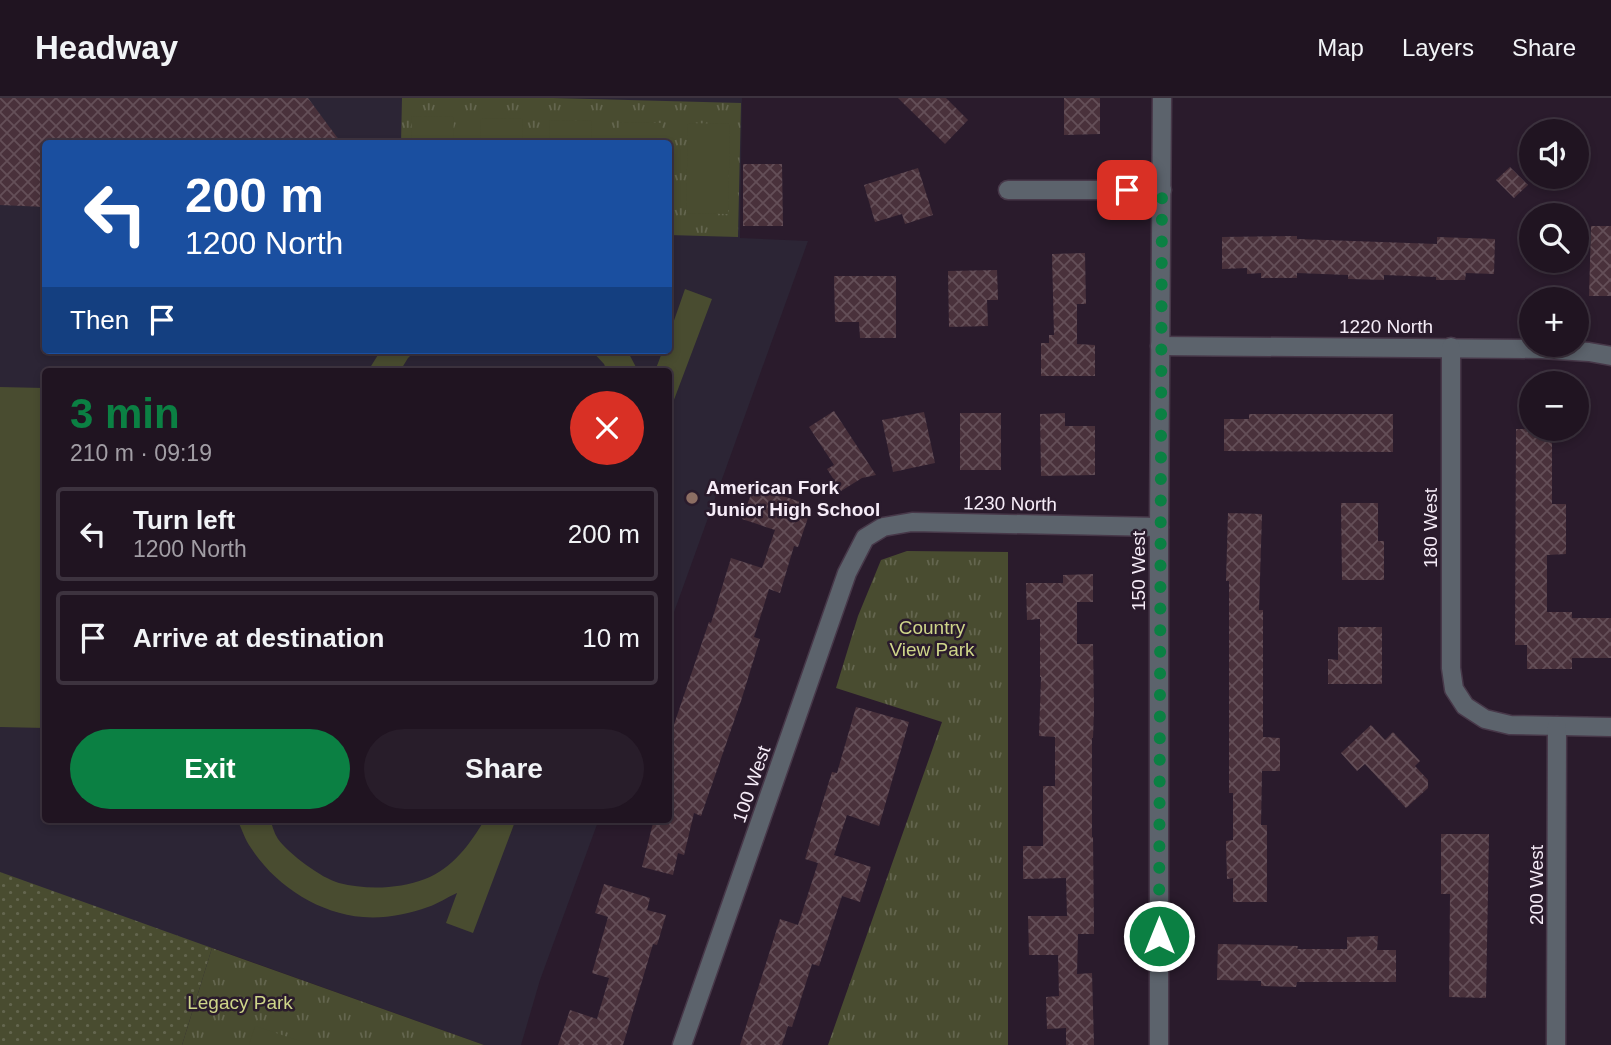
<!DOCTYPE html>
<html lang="en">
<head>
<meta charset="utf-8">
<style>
  :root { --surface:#201421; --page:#281d2a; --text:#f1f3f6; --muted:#a29ea5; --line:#3d333f; --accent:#0b8043 }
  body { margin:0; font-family:Arial,sans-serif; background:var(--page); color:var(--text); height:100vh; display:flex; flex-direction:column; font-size:26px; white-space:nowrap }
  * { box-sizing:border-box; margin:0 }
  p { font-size:23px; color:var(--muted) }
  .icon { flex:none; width:38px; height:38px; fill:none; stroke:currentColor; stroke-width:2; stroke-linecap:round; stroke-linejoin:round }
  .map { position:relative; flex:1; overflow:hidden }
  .side { position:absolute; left:42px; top:270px; width:630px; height:455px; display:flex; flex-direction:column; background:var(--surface); border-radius:7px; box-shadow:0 4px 10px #0003,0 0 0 2px var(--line) }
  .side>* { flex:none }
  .hud { position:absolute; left:42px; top:42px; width:630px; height:214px; border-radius:7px; box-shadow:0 4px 10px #0003,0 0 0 2px var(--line); background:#1a4fa0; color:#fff; overflow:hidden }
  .buttons { position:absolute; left:1519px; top:21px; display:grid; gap:14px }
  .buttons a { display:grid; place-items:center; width:70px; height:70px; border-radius:50%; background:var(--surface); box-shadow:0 4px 10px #0003,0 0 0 2px var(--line); font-size:35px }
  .pin { position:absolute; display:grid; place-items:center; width:60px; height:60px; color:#fff; margin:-30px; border-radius:14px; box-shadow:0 4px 10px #0006 }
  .me { position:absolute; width:77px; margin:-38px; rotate:0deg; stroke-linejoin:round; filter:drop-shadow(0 0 5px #0008) }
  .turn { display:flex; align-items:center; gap:24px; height:147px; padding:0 28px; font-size:32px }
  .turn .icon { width:91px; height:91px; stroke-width:2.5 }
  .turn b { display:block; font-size:49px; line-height:60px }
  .then { display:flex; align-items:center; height:66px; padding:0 28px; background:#0003; gap:14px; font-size:26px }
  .round { display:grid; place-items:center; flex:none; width:74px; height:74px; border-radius:37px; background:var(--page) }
  .head { display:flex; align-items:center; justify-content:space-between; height:119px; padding:0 28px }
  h1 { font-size:42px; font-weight:700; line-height:52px; color:var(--accent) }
  .cta { display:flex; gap:14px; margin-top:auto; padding:14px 28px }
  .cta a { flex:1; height:80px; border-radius:42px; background:var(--accent); color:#fff; font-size:28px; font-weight:700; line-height:80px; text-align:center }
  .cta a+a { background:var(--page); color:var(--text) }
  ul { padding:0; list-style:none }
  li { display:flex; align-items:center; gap:21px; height:94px; margin:0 14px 10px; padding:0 14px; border:4px solid var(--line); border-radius:7px }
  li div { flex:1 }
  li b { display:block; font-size:26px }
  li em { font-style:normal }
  header { display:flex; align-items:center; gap:42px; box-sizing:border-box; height:98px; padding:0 35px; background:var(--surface); border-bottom:2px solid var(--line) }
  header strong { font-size:33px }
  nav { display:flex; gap:38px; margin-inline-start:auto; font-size:24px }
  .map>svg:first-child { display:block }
  .education { fill:#2c2535; fill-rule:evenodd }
  .grass { fill:url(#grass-dots) }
  .park { fill:url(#park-tufts) }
  .garden { fill:#494c30 }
  .building { fill:url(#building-cross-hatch) }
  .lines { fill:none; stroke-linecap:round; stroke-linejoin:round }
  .minor-casing { stroke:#473849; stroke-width:21 }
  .tertiary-casing { stroke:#473849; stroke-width:21 }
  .minor { stroke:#5c636c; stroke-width:18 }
  .tertiary { stroke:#5c636c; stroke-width:18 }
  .route { stroke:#0b8043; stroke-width:12; stroke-dasharray:0 21.6 }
  .education-dot { fill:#8d6e63; stroke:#2a1b2c; stroke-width:2.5 }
  .labels { text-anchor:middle; stroke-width:5; stroke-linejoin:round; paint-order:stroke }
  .street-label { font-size:19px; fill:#f6ecf8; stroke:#2a1b2c }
  .poi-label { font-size:19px; font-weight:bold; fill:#f6ecf8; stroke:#2a1b2c; text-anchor:start }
  .park-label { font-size:19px; fill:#ced589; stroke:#2a1b2c }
</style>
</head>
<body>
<header>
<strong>Headway</strong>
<nav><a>Map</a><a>Layers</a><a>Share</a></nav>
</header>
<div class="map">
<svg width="1611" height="947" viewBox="0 0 1611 947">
  <defs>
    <pattern id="grass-dots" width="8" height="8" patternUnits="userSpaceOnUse" patternTransform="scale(1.75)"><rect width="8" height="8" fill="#494c30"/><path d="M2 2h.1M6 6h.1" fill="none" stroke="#64664f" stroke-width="1.8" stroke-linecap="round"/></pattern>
    <pattern id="park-tufts" width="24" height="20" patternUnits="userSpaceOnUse" patternTransform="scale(1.75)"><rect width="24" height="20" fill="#494c30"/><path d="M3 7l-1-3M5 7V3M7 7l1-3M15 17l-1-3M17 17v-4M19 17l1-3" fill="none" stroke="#64664f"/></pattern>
    <pattern id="building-cross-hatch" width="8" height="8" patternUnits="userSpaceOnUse" patternTransform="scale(1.75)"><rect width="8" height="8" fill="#49313b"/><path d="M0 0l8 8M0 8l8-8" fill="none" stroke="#644f58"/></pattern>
  </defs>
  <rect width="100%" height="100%" fill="#2a1b2c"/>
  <path class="education" d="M0,0H742L740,140L808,143L669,528L668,273H46V721H599L540,882L521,947H484L213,850L182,947H0ZM46,46H668V252H46Z"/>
  <polygon class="grass" points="0,774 212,850 182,947 0,947"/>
  <g class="park">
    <polygon points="402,0 553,0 741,5 738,139 669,137 668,46 401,46"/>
    <polygon points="907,453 1008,454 1008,947 828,947 942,624 836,590 858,518 881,462"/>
    <polygon points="212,850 484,947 182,947"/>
  </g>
  <g class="garden">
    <polygon points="412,18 454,19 453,45 411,45"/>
    <polygon points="481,20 523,21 522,45 480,45"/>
    <polygon points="550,22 592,23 591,45 549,45"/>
    <polygon points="619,24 661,25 661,45 619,45"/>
    <polygon points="688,25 730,26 728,116 686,115"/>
    <polygon points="685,191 712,201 669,315 668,273 655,273 663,252 668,252 669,237"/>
    <polygon points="381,252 416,252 408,260 400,273 368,273"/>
    <polygon points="591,252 627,252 638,273 607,273 604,266"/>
    <polygon points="0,289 45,290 45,630 0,629"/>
    <path d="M237,721H270C272,727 274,735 278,741C289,756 321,780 339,785C366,792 399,791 425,781C452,771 471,745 485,721H516L473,835L446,825L457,795C447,799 438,806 428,809C408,816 384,821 363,819C318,815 276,788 251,750C245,742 242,731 237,721Z"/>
    <polygon points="255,928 312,947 249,947"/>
  </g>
  <g class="building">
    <polygon points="0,0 308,0 342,46 46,46 46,109 0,107"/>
    <polygon points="898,0 946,0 968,22 945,46"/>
    <polygon points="1064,0 1100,0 1100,36 1064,37"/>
    <polygon points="743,66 782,66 783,128 743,128"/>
    <polygon points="1510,69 1528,87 1514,100 1496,82"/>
    <polygon points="918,70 933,117 905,126 902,116 875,124 864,87"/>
    <polygon points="1591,128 1611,128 1611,198 1589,198"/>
    <polygon points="1297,138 1297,141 1437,146 1437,139 1495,141 1494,176 1466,175 1465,182 1436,182 1436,179 1384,177 1384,182 1348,181 1348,177 1297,175 1297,180 1261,180 1261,175 1247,176 1247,170 1222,171 1222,139"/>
    <polygon points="1085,155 1086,206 1077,206 1077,246 1095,247 1095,278 1041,278 1041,245 1049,245 1049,237 1054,237 1052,156"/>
    <polygon points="997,172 998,202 987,202 988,228 949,229 948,173"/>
    <polygon points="834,178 896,178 896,240 860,240 859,224 835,224"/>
    <polygon points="834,313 876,377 862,380 841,393 827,371 834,367 809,329"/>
    <polygon points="924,314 935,365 893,374 882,322"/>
    <rect x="960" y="315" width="41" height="57"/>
    <polygon points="1065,315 1065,328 1095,328 1095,377 1041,378 1040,316"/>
    <polygon points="1249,316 1393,316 1393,354 1224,353 1224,321 1249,321"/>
    <polygon points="1516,331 1552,331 1552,406 1566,406 1566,456 1547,457 1547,514 1572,514 1572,520 1611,520 1611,560 1572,560 1572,571 1527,571 1527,547 1515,547"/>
    <polygon points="754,388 812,408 798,449 794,448 780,495 769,491 754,539 760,541 741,603 701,718 694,715 684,757 678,755 673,777 642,769 654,721 668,721 668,644 709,524 711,525 731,460 762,470 775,432 742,421"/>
    <polygon points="1341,405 1378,405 1378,443 1384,443 1384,482 1342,482"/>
    <polygon points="1228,415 1262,416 1259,512 1263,512 1263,639 1280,640 1280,673 1262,673 1261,727 1267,727 1267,804 1233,804 1233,780 1227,781 1226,743 1233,742 1233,695 1229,695 1229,483 1226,483"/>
    <polygon points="1093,476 1093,504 1077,504 1077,546 1093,546 1094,612 1093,640 1092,640 1092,739 1093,739 1094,836 1078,836 1077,876 1092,875 1094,947 1066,947 1066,930 1047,931 1046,899 1059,898 1058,857 1029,857 1028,818 1067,818 1066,780 1023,781 1023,748 1043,748 1043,688 1055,688 1055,639 1039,638 1041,579 1040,579 1040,521 1027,522 1026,485 1063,485 1063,477"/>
    <polygon points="1338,529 1382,529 1382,586 1328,586 1328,561 1338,562"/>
    <polygon points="856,609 909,624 879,728 847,717 834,757 871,769 860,804 842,798 819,868 812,866 792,929 788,928 782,947 740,947 780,821 798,827 818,765 805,761 832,674 837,675"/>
    <polygon points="1371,627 1385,642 1393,634 1420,663 1415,668 1428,682 1428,690 1406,710 1365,666 1357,673 1341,655"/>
    <polygon points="1441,736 1489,736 1486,900 1449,899 1450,796 1441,796"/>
    <polygon points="604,786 650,800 647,812 666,817 657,847 653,846 623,947 558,947 570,912 597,921 609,880 592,875 608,819 595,815"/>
    <polygon points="1378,838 1377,852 1396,852 1396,884 1297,884 1296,889 1261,888 1261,883 1217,882 1218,846 1298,848 1297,851 1347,851 1347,839"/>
  </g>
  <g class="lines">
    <g class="minor-casing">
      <g id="minor">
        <polyline points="1008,92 1162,92"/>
        <polyline points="1160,248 1541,251 1589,254 1611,258"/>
        <polyline points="1451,249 1451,570 1454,591 1465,608 1485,621 1510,627 1611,629"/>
        <polyline points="682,947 847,475 865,440 883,429 912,424 1159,429"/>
        <polyline points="1556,947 1557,628"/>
      </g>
    </g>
    <g class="tertiary-casing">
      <polyline id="tertiary" points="1159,947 1159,429 1162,0"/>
    </g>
    <use href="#minor" class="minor"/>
    <use href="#tertiary" class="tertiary"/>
  </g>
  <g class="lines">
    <polyline class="route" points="1127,92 1162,92 1159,838"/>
  </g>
  <circle class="education-dot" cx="692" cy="400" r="7"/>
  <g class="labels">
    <g class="street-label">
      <text x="1386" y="235">1220 North</text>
      <text transform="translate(1010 405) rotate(1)" y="7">1230 North</text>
      <text transform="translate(1430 430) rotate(-90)" y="7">180 West</text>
      <text transform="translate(1138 473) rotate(-90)" y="7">150 West</text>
      <text transform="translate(751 686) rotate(-71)" y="7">100 West</text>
      <text transform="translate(1536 787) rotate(-90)" y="7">200 West</text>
    </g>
    <g class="poi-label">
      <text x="706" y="396">American Fork<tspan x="706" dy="22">Junior High School</tspan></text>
    </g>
    <g class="park-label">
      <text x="932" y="536">Country<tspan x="932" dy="22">View Park</tspan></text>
      <text x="240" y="911">Legacy Park</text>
    </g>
  </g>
</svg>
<div class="buttons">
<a><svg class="icon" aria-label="sound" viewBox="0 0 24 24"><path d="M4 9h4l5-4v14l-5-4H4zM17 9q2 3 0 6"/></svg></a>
<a><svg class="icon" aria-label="search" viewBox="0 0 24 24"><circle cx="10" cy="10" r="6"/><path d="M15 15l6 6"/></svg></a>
<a>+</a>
<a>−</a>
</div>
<div class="pin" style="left:1127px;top:92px;background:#d93025"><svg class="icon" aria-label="arrive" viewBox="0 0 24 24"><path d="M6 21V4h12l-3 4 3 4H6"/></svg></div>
<svg class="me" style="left:1159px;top:838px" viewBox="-20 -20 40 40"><circle r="17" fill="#0b8043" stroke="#fff" stroke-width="3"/><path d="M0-11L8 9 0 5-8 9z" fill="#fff"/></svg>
<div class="hud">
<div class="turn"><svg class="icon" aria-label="left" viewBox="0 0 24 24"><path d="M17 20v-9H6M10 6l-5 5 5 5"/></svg><div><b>200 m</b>1200 North</div></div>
<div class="then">Then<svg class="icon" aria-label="arrive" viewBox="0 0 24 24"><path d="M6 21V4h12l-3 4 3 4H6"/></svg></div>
</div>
<section class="side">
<div class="head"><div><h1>3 min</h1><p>210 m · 09:19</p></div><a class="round" style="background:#d93025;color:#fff"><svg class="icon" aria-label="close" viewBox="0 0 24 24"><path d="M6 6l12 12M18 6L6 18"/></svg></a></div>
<ul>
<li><svg class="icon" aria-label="left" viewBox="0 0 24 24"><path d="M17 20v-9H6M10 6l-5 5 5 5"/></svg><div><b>Turn left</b><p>1200 North</p></div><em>200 m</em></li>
<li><svg class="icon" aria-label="arrive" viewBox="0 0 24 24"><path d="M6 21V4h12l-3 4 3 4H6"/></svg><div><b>Arrive at destination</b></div><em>10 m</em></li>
</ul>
<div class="cta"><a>Exit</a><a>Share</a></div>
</section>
</div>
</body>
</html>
